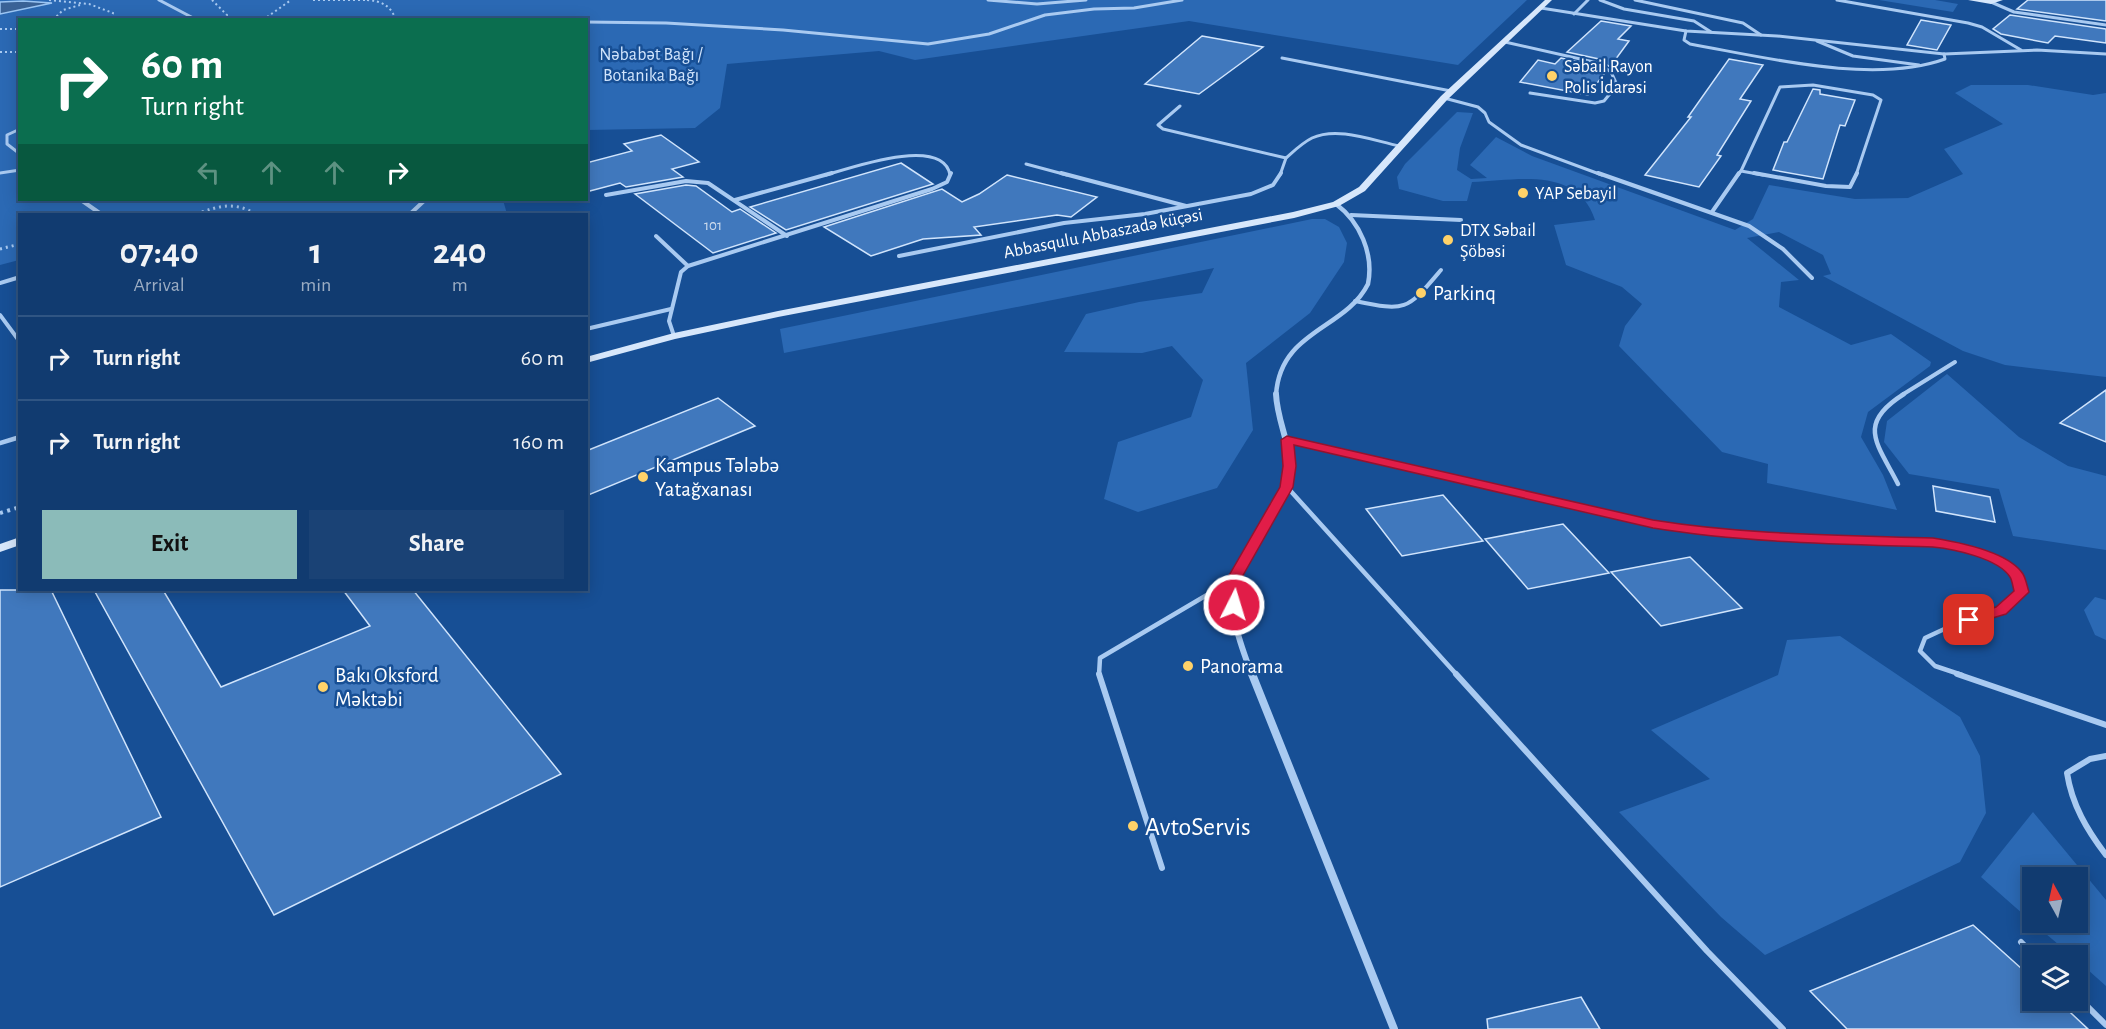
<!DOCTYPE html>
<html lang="en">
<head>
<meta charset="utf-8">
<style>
  :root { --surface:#113b70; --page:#1a4275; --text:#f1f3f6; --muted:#9cadc3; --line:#305583; --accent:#8bbbb9 }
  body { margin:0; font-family:"Alegreya Sans",sans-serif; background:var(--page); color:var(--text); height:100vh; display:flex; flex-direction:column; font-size:22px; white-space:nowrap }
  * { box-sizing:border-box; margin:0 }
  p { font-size:20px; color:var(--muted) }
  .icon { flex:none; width:33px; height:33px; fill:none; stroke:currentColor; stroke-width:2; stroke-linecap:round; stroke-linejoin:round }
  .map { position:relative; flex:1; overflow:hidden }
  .panel { position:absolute; left:18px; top:213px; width:570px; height:378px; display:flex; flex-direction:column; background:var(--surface); border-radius:0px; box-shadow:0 3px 15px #0003,0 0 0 2px var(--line) }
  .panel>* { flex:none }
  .guide { position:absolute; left:18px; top:18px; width:570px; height:183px; border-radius:0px; box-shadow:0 3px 15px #0003,0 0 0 2px var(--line); background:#0b6e4f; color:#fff; overflow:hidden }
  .needle { width:39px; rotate:352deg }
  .fabs { position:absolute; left:2022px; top:867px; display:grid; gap:12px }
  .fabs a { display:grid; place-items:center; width:66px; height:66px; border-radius:0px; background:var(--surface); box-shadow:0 3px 15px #0003,0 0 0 2px var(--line); font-size:30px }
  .pin { position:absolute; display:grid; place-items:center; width:51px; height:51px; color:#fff; margin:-26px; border-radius:12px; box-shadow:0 3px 9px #0006 }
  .me { position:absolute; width:66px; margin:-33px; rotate:5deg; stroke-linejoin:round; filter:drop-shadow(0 0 4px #0008) }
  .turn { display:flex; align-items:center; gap:21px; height:126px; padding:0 24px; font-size:27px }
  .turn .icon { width:78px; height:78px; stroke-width:2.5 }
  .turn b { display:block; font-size:42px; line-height:51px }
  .lanes { display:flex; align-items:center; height:57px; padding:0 24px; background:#0003; justify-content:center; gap:30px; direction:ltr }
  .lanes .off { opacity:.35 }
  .eta { display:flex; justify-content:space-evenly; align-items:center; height:102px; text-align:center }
  .eta b { font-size:36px; font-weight:700; line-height:42px }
  .primary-button { display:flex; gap:12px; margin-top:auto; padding:12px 24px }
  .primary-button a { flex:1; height:69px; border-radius:0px; background:var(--accent); color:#111; font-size:24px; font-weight:700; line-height:69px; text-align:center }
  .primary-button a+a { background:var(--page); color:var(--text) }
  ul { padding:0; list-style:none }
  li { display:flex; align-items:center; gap:18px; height:84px; padding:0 24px; border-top:2px solid var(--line) }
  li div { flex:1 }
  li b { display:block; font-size:22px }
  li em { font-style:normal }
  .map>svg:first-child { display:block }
  .green { fill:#2b69b4 }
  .water { fill:#3a6296; stroke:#9bc5f3; stroke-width:1.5 }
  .building { fill:#4078bd; stroke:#d0e4fc; stroke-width:1.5 }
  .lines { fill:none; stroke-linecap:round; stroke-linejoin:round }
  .path-far2 { stroke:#a9caf1; stroke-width:2; stroke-dasharray:2 3; stroke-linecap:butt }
  .path-far1 { stroke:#a9caf1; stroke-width:3; stroke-dasharray:2 4; stroke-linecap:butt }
  .path { stroke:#a9caf1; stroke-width:4; stroke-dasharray:3 4.5; stroke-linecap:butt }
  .lane-far3 { stroke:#a9caf1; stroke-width:3 }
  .lane-far2 { stroke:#a9caf1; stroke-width:4 }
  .lane-far1 { stroke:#a9caf1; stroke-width:4.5 }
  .lane { stroke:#a9caf1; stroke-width:6 }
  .street-far2 { stroke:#a9caf1; stroke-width:4.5 }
  .street-far1 { stroke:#a9caf1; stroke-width:6 }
  .street { stroke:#a9caf1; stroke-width:8 }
  .secondary { fill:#d7e7fb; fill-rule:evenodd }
  .route { fill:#e11d48; stroke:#92132f; stroke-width:1.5 }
  .poi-dot { fill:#ffd269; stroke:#174f95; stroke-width:2 }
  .labels { text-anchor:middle; stroke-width:5; stroke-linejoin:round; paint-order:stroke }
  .far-number-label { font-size:15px; fill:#cfddee }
  .far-park-label { font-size:18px; fill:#d0e4fc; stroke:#174f95 }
  .far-poi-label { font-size:18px; fill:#fff; stroke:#174f95; text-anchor:start }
  .far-street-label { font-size:18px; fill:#fff; stroke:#174f95 }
  .poi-label { font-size:21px; fill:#fff; stroke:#174f95; text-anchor:start }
  .near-poi-label { font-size:26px; fill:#fff; stroke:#174f95; text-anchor:start }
</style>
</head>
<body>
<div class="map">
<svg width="2106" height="1029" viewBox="0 0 2106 1029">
  <rect width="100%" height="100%" fill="#174f95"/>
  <g class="green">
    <polygon points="0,0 1527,0 1458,65 1189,21 915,60 879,51 727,64 720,108 695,128 587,130 586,20 20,20 20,200 503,200 507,214 20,214 19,260 0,265"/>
    <polygon points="1879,0 1935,0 1958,4 1953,12"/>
    <path d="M1971,85H2028L2093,95L2106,93V377L2005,365L1963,351L1823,276L1831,274L1823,255L1779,232L1747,238L1799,280L1781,282L1779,307L1851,345L1891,334L1931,362L1930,366L1868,412L1861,437L1883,475L1897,510L1767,483L1768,464L1722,452L1619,346L1625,326L1642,304L1622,287L1566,265L1554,225L1595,220C1578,166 1517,180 1472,182L1467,201H1443L1399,189L1397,177L1405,164L1457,112L1473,113L1460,148L1457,170L1471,179L1487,178L1470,165L1496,137L1532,156L1735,230L1753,219L1769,185L1855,199L1908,198L1963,174L1944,149L2003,124L1955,93Z"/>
    <polygon points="1312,219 1325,219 1339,227 1347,243 1344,262 1310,313 1246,363 1253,430 1217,488 1138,512 1104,499 1118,442 1191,417 1203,380 1172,346 1142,353 1064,352 1086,314 1139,302 1202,293 1214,268 784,353 780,329"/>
    <polygon points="1947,374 2019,437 2068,466 2106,476 2106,550 2013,536 1999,489 1909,474 1884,442 1887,421"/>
    <polygon points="2095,597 2106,600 2106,640 2095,635 2084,610"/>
    <polygon points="1840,636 1960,717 1980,756 1986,813 1960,862 1765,955 1721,917 1619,812 1710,779 1651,730 1778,675 1787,640"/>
    <polygon points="2033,812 2106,900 2106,986 2078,961 2078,956 2071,955 2033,923 2078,922 2078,878 2032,878 2032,922 1981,877"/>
  </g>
  <polygon class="water" points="23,1 52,3 0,14 0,2"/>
  <g class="building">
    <polygon points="2028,0 2106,0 2106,21 2017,9"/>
    <polygon points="2010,15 2106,29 2106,43 2055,36 2048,43 2001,34 1993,29"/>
    <polygon points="1921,20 1951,25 1937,50 1907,45"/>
    <polygon points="1601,21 1631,26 1618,39 1629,41 1610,67 1599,59 1567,52"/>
    <polygon points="1202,36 1263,47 1199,94 1145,84"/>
    <polygon points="1561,58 1596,66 1605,73 1588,95 1520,82 1538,60 1555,64"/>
    <polygon points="1729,59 1763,65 1740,99 1751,101 1717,155 1721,156 1699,187 1645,175 1691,117 1688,117"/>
    <polygon points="1813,89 1820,90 1820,94 1855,100 1845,126 1840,125 1823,179 1773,170 1784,142 1787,142"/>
    <polygon points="661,135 699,162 672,169 683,177 626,187 620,183 586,192 586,163 632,151 624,144"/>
    <polygon points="901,163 933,184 786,230 750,207"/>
    <polygon points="1007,175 1097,197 1071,217 1057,215 974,227 981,235 923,239 871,256 824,227 942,189 962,202 979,194"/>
    <polygon points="686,185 696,186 732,212 740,209 776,233 713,253 635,194"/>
    <polygon points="2106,390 2106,442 2060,423"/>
    <polygon points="718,398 755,426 586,496 586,451"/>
    <polygon points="1933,486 1990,497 1995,522 1936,511"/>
    <polygon points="1443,495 1483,541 1402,556 1366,509"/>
    <polygon points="1563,524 1609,573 1528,589 1485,539"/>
    <polygon points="1690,557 1742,608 1661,626 1611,572"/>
    <polygon points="0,590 51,590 161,817 0,887"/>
    <polygon points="94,590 163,590 221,687 370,626 343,590 413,590 561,774 274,915"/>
    <polygon points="1973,925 2032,978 2032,1000 2057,1000 2088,1029 1847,1029 1810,991"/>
    <polygon points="1581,997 1600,1029 1488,1029 1487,1019"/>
  </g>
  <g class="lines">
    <g class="path-far2">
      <polyline points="49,0 89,4 113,13 111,20"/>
      <polyline points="212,0 227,15 226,20"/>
      <polyline points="313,0 365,0"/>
      <path d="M367,0C382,1 391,6 396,20"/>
      <polyline points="53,20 63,10 80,5"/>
      <polyline points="263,20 291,0"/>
      <polyline points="0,29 20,29"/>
      <polyline points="0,52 20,52"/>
    </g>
    <g class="path-far1">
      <path d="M196,214C219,206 234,201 256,214"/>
      <polyline points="0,249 20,244"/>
    </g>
    <polyline class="path" points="0,513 20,507"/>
    <g class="lane-far3">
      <polyline points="159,0 197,20"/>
      <polyline points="988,0 1037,4 1086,0"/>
      <polyline points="1600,0 1624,9 1694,21 1711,32"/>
      <polyline points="1635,0 1743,23 1761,35"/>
      <polyline points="1837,0 1968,23 1982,27 2021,50"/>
      <polyline points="1991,2 2014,12 2106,25"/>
      <polyline points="1541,8 1686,31 1777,36 1944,54 2037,50 2106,54"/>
      <polyline points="1574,14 1588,0"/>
      <polyline points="586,22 666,23 783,30 928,44 989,34 1045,15 1094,9 1134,8 1182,0"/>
      <path d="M1686,31L1684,40L1690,44C1764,57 1873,85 1945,59L1944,54"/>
      <polyline points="1817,41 1853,56 1919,65"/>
      <polyline points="1505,42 1598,63 1611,72 1617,85 1604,101 1595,103 1530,93"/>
      <polyline points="1282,58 1451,91"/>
      <polyline points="1444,98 1478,107 1485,113 1489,122 1521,145 1602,175"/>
      <path d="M1180,106L1158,125L1163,129L1286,158C1294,151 1302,143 1312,138C1338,126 1374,141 1400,146"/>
      <polyline points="20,129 7,135 7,144 20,154"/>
      <polyline points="1026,164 1067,175"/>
      <polyline points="1741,171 1763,175"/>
      <polyline points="1741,171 1780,87 1813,85 1873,95 1881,100 1856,175"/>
      <polyline points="0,173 20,170"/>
      <path d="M826,175C850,168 943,135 950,175"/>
      <polyline points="1280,175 1286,158"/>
      <polyline points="1738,175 1741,171"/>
    </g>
    <g class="lane-far2">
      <polyline points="1061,173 1186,206"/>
      <polyline points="1598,173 1749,226 1783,249 1812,278"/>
      <polyline points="1754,173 1826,186 1850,187 1857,173"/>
      <polyline points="606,195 686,181 708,183 787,236"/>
      <polyline points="81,200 101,214"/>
      <polyline points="735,200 832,173"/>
      <polyline points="1712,212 1739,173"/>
      <polyline points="410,214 425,200"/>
      <polyline points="1351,215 1461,220"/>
      <polyline points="656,236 688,266"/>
      <polyline points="899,256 1064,223 1145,214 1251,194 1273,185 1281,173"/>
      <polyline points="0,283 20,277"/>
      <path d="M1355,301C1407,312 1407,310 1441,270"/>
      <polyline points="0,315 20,342"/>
      <polyline points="586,329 671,309"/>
      <polyline points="674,336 669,321 681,272 688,266 932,189 947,182 951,173"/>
      <polyline points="1902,395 1955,362"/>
    </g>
    <g class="lane-far1">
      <polyline points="1287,440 1653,524 1758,536 1933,543 1966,548 1988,555 2008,566 2017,576 2022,592 2001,610 1953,625 1925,638 1920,651 1935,666 1962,675"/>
      <polyline points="0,443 20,437"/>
      <path d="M1898,484C1877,443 1856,424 1904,394"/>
      <polyline points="1287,487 1457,675"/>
      <polyline points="1099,675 1100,658 1234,579"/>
    </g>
    <g class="lane">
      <polyline points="1099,674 1162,868"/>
      <polyline points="1456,674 1707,951 1783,1029"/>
      <polyline points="1957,674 2106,725"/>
      <path d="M2106,756L2090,759L2067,773C2072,805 2087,830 2106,855"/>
      <polyline points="2021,942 2035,956"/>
      <polyline points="2078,997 2106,1025"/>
    </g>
    <path class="street-far2" d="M1276,395C1280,330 1345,330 1368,284C1374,254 1360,222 1336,204"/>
    <path class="street-far1" d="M1252,675C1242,649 1224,602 1236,575C1254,544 1292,499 1290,463C1288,439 1277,418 1276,394"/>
    <polyline class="street" points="1252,674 1394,1029"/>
    <g class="secondary">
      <polygon points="1545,0 1552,0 1447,100 1365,191 1339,206 1294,218 778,317 675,339 586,363 586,357 674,333 778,311 1293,212 1333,202 1359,187 1441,96"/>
      <polygon points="1968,0 2003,0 1991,4"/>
      <polygon points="20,537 20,545 0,552 0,544"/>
    </g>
  </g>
  <path class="route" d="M1287,436L1653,520C1746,535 1839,535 1933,538C1958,542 2008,551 2023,574C2026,579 2027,586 2029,592L2006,614L1969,625L1964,623L1962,620L1964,617L1996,607L2014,591C2013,587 2012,580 2010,577C1998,558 1953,549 1933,547C1839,544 1746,543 1653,528L1294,445L1296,466L1293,487L1241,579V605L1234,610L1228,609L1226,605L1227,579L1280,487L1283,466L1281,440Z"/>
  <g class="poi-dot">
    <circle cx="1552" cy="76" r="6"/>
    <circle cx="1523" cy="193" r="6"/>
    <circle cx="1448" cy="240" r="6"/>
    <circle cx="1421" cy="293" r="6"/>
    <circle cx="643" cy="477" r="6"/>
    <circle cx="1188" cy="666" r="6"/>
    <circle cx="323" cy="687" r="6"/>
    <circle cx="1133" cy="826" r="6"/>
  </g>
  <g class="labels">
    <g class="far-number-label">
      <text x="713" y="230">101</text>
    </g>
    <g class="far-park-label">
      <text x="651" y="60">Nəbabət Bağı /<tspan x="651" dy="21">Botanika Bağı</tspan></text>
    </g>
    <g class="far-poi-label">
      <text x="1564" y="72">Səbail Rayon<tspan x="1564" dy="21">Polis İdarəsi</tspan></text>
      <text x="1535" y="199">YAP Sebayil</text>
      <text x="1460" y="236">DTX Səbail<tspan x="1460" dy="21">Şöbəsi</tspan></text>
    </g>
    <g class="far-street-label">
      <text transform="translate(1103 233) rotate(-11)" y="6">Abbasqulu Abbaszadə küçəsi</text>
    </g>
    <g class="poi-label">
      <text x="1433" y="300">Parkinq</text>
      <text x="655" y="472">Kampus Tələbə<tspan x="655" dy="24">Yatağxanası</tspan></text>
      <text x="1200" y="673">Panorama</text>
      <text x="335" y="682">Bakı Oksford<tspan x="335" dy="24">Məktəbi</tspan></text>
    </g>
    <g class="near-poi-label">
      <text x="1145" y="835">AvtoServis</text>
    </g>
  </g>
</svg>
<div class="fabs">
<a><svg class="needle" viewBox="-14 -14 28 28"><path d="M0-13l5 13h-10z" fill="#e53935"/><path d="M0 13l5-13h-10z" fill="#9cadc3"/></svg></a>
<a><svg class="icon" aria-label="layers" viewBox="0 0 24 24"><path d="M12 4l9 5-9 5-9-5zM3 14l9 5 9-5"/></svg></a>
</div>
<div class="pin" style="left:1969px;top:620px;background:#d93025"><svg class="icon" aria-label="arrive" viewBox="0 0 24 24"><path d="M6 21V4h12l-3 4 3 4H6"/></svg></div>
<svg class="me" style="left:1234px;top:605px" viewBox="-20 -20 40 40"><circle r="17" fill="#e11d48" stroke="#fff" stroke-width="3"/><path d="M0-11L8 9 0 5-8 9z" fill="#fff"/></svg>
<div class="guide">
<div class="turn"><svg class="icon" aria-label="right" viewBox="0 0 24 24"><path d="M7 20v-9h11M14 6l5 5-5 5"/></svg><div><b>60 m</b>Turn right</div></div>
<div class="lanes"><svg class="icon off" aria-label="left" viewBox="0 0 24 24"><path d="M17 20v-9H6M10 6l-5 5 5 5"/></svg><svg class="icon off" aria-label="ahead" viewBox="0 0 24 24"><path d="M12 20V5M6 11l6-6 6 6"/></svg><svg class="icon off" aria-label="ahead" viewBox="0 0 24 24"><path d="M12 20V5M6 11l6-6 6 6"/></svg><svg class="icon" aria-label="right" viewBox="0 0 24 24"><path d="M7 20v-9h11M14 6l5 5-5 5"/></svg></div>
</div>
<section class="panel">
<div class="eta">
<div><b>07:40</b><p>Arrival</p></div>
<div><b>1</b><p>min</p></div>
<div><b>240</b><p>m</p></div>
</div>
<ul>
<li><svg class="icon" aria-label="right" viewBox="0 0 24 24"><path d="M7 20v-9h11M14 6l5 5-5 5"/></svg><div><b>Turn right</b></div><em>60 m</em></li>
<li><svg class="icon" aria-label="right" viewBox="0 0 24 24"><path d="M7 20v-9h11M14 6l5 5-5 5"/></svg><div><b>Turn right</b></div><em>160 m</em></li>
</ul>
<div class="primary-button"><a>Exit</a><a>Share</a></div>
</section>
</div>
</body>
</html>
